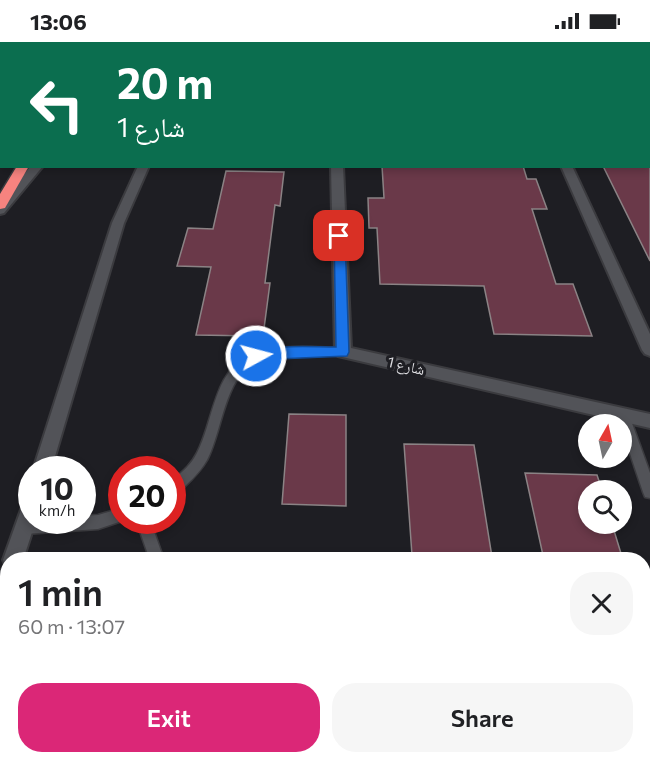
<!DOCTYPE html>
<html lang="en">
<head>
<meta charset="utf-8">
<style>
  :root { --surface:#fff; --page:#f6f6f6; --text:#202124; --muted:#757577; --accent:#db2777 }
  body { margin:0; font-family:Commissioner,"Noto Naskh Arabic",sans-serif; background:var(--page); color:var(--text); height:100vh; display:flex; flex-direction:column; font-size:22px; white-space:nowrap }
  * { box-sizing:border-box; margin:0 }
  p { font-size:20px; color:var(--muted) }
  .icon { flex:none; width:33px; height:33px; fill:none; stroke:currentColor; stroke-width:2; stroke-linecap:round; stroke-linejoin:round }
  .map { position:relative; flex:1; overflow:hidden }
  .sheet { position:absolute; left:0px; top:510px; width:651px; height:212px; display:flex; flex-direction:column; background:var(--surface); border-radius:24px 24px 0 0; box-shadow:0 3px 9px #0003 }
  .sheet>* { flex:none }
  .guide { position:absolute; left:0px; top:0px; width:651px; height:126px; box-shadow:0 3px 9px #0003; background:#0b6e4f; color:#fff; overflow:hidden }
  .needle { width:39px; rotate:9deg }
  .controls { position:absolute; left:578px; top:372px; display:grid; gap:12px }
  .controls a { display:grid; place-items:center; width:54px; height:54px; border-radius:50%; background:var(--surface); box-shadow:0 3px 9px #0003; font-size:30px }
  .speed { position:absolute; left:18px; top:414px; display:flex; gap:12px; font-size:30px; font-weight:700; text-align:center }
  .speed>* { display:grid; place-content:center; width:78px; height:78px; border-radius:50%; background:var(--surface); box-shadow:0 3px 9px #0003; line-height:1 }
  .speed small { font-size:15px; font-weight:400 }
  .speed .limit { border:9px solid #d22; background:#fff; color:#111 }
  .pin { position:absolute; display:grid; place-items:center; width:51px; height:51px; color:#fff; margin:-26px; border-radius:12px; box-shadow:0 3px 9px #0006 }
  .me { position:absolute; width:66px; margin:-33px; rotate:83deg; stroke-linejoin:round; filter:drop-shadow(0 0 4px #0008) }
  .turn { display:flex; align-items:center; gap:21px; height:126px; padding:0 18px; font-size:27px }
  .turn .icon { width:78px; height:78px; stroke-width:2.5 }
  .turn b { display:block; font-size:42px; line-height:51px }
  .round { display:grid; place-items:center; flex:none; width:63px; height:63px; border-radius:24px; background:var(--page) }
  .headline { display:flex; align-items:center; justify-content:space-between; height:102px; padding:0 18px }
  h1 { font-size:36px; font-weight:600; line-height:45px }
  .button { display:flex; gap:12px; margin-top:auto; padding:12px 18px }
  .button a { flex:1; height:69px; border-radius:24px; background:var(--accent); color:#fff; font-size:24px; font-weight:600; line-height:69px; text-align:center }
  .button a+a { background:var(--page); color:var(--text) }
  .status { display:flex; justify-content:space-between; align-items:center; height:42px; padding:0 30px; background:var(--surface); direction:ltr }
  .status svg { height:16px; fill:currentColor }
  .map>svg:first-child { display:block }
  .building { fill:#6a3949; stroke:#8b8385; stroke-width:1.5 }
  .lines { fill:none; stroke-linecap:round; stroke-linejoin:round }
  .service-casing { stroke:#3b3b3f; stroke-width:3 }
  .minor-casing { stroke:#3b3b3f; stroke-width:4 }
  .tertiary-casing { stroke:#3b3b3f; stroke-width:4 }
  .motorway-casing { stroke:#3b3b3f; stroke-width:3 }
  .service { fill:#525358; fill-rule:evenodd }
  .minor { fill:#525358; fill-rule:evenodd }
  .tertiary { fill:#525358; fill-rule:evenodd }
  .motorway { fill:#f7837f; fill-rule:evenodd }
  .route { fill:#1a73e8; stroke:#114b97; stroke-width:1.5 }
  .labels { text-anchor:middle; stroke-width:6; stroke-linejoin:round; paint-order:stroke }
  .street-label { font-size:15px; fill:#dedee2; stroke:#1e1e23 }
</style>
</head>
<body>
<div class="status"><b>13:06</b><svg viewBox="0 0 49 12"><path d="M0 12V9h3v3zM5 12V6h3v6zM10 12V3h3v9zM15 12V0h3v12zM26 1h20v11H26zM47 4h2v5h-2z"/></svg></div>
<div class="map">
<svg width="650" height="721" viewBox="0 0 650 721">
  <rect width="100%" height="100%" fill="#1e1e23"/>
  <g class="building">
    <polygon points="382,124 523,124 527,137 536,137 547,167 532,167 556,242 573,242 592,294 494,292 484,244 380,242 377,186 369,186 368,156 384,156"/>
    <polygon points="603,124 650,124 650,219"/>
    <polygon points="226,129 284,130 280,164 275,163 265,241 270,241 263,294 196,293 211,225 177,224 188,186 213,187"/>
    <polygon points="289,372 346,373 346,464 282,462"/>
    <polygon points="404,402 474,403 492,515 412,513"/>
    <polygon points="525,431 597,433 602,448 588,448 588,482 612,482 623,518 544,518"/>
  </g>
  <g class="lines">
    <g class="service-casing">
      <g id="service">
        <path d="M310,305L343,306L349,310L343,314C317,314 285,309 260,318C224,331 223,388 207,418C199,432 188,441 177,452L172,454V439C182,430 191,423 197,411C214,379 213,329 251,312C268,304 291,305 310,305Z"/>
        <polygon points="623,368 627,369 629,373 650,431 650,456 645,455 643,450 617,373 619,369"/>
        <polygon points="122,466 122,478 125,478 98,487 24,492 19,490 17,485 19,480 24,478 82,478 82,474 98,473"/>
        <polygon points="136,478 150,478 164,518 150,518"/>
        <polygon points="650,623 650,639 644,641 644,625"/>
        <polygon points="329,714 356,714 352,721 325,721"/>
      </g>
    </g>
    <g class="minor-casing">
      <g id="minor">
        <rect x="186" y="0" width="8" height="2"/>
        <rect x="330" y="0" width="8" height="2"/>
        <polygon points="504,0 512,0 513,2 504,2"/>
        <polygon points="618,0 650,0 650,4 650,2"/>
        <polygon points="138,124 149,124 124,181 51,428 33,428 112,181"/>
        <polygon points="331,124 343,124 351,306 650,372 650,386 338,314 335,310"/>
        <polygon points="561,124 572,124 650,292 650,314 645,312 642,308"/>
        <polygon points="32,453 32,478 36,478 23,518 8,518 8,563 0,566 0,529 6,525 3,518 23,462 25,456"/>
      </g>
    </g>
    <g class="tertiary-casing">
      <g id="tertiary">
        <polygon points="135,0 143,0 134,2"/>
        <polygon points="617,0 625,0 626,2 617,2"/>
        <polygon points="31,124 43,124 4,171 0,172 0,160"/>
      </g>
    </g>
    <g class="motorway-casing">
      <g id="motorway">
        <polygon points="47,0 57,0 47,2"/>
        <polygon points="94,0 104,0 94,2"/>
        <polygon points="0,67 2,67 0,75"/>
        <polygon points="17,124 29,124 5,166 0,167 0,152"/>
      </g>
    </g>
    <use href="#service" class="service"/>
    <use href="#minor" class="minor"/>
    <use href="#tertiary" class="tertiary"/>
    <use href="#motorway" class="motorway"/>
  </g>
  <path class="route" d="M339,191L345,194L349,310L347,314L252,318L250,314L252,311C278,302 309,305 336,305L334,194Z"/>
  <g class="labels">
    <g class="street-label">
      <text transform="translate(406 324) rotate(13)" y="5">شارع 1</text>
    </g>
  </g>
</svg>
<div class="controls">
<a><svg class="needle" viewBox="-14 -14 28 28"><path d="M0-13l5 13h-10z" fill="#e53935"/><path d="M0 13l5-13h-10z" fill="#757577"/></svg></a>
<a><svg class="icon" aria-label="search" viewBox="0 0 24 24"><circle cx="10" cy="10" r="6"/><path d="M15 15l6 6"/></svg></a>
</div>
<div class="speed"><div>10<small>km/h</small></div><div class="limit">20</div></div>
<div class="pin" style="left:339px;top:194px;background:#d93025"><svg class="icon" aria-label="arrive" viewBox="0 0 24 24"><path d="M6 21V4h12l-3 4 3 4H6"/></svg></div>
<svg class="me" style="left:256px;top:314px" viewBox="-20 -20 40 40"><circle r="17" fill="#1a73e8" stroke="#fff" stroke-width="3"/><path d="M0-11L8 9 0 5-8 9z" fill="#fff"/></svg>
<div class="guide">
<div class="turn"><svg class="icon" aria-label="left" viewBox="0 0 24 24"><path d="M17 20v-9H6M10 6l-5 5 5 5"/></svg><div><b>20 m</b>شارع 1</div></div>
</div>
<section class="sheet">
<div class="headline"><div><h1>1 min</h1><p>60 m · 13:07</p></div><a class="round"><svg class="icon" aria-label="close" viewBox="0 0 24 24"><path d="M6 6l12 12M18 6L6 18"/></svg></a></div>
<div class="button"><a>Exit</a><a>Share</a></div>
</section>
</div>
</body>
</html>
